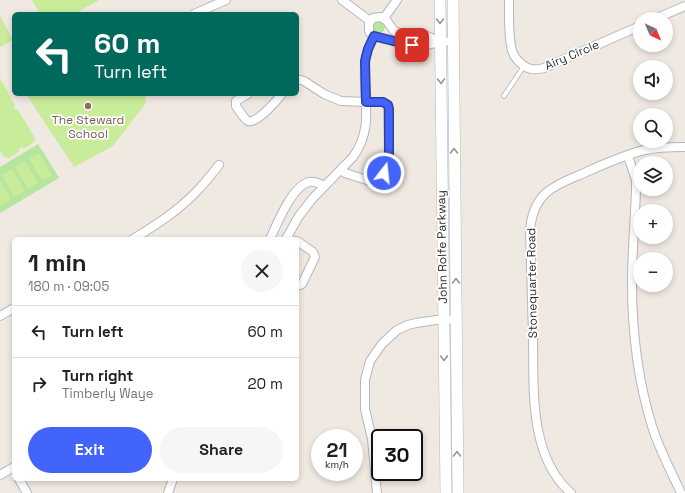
<!DOCTYPE html>
<html lang="en">
<head>
<meta charset="utf-8">
<style>
  :root { --surface:#fff; --page:#f6f6f6; --text:#222; --muted:#767676; --line:#e0e0e0; --accent:#4264fb }
  body { margin:0; font-family:"Space Grotesk",sans-serif; background:var(--page); color:var(--text); height:100vh; display:flex; flex-direction:column; font-size:15px; white-space:nowrap }
  * { box-sizing:border-box; margin:0 }
  p { font-size:13px; color:var(--muted) }
  .icon { flex:none; width:22px; height:22px; fill:none; stroke:currentColor; stroke-width:2; stroke-linecap:round; stroke-linejoin:round }
  .map { position:relative; flex:1; overflow:hidden }
  .panel { position:absolute; left:12px; top:237px; width:287px; height:244px; display:flex; flex-direction:column; background:var(--surface); border-radius:6px; box-shadow:0 2px 6px #0003 }
  .panel>* { flex:none }
  .hud { position:absolute; left:12px; top:12px; width:287px; height:84px; border-radius:6px; box-shadow:0 2px 6px #0003; background:#00695c; color:#fff; overflow:hidden }
  .needle { width:26px; rotate:136deg }
  .tools { position:absolute; left:633px; top:12px; display:grid; gap:8px }
  .tools a { display:grid; place-items:center; width:40px; height:40px; border-radius:50%; background:var(--surface); box-shadow:0 2px 6px #0003; font-size:20px }
  .speed { position:absolute; left:311px; top:429px; display:flex; gap:8px; font-size:20px; font-weight:700; text-align:center }
  .speed>* { display:grid; place-content:center; width:52px; height:52px; border-radius:50%; background:var(--surface); box-shadow:0 2px 6px #0003; line-height:1 }
  .speed small { font-size:10px; font-weight:400 }
  .speed .limit { border:2px solid #111; border-radius:6px; background:#fff; color:#111 }
  .pin { position:absolute; display:grid; place-items:center; width:34px; height:34px; color:#fff; margin:-17px; border-radius:8px; box-shadow:0 2px 6px #0006 }
  .me { position:absolute; width:44px; margin:-22px; rotate:16deg; stroke-linejoin:round; filter:drop-shadow(0 0 3px #0008) }
  .turn { display:flex; align-items:center; gap:14px; height:84px; padding:0 16px; font-size:18px }
  .turn .icon { width:52px; height:52px; stroke-width:2.5 }
  .turn b { display:block; font-size:28px; line-height:34px }
  .round { display:grid; place-items:center; flex:none; width:42px; height:42px; border-radius:21px; background:var(--page) }
  .overview { display:flex; align-items:center; justify-content:space-between; height:68px; padding:0 16px }
  h1 { font-size:24px; font-weight:600; line-height:30px }
  .cta { display:flex; gap:8px; margin-top:auto; padding:8px 16px }
  .cta a { flex:1; height:46px; border-radius:24px; background:var(--accent); color:#fff; font-size:16px; font-weight:600; line-height:46px; text-align:center }
  .cta a+a { background:var(--page); color:var(--text) }
  ul { padding:0; list-style:none }
  li { display:flex; align-items:center; gap:12px; height:52px; padding:0 16px; border-top:1px solid var(--line) }
  li div { flex:1 }
  li b { display:block; font-size:15px }
  li em { font-style:normal }
  .map>svg:first-child { display:block }
  .green { fill:#b6e59e }
  .pitch { fill:#c9ec9a }
  .lines { fill:none; stroke-linecap:round; stroke-linejoin:round }
  .lane-casing { stroke:#b4b7c1; stroke-width:5.5 }
  .street-casing { stroke:#b4b7c1; stroke-width:10 }
  .secondary-casing { stroke:#b4b7c1; stroke-width:12 }
  .lane { stroke:#fff; stroke-width:4 }
  .street { stroke:#fff; stroke-width:8 }
  .secondary { stroke:#fff; stroke-width:11 }
  .oneway { stroke:#969696 }
  .route-casing { stroke:#2b41a3; stroke-width:10 }
  .route { stroke:#4264fb; stroke-width:7 }
  .education-dot { fill:#8d6e63; stroke:#fff; stroke-width:1.5 }
  .labels { text-anchor:middle; stroke-width:3.5; stroke-linejoin:round; paint-order:stroke }
  .street-label { font-size:12px; fill:#2e2e2e; stroke:#fff }
  .education-label { font-size:12px; fill:#785e54; stroke:#fff }
</style>
</head>
<body>
<div class="map">
<svg width="685" height="493" viewBox="0 0 685 493">
  <rect width="100%" height="100%" fill="#efe9e1"/>
  <g class="green">
    <circle cx="379" cy="27" r="6"/>
    <polygon points="38,144 59,178 0,213 0,167"/>
  </g>
  <g class="pitch">
    <polygon points="32,0 99,0 74,14 40,14"/>
    <polygon points="0,16 13,40 0,47"/>
    <polygon points="0,78 15,105 14,109 18,110 35,138 34,142 24,149 20,147 19,152 9,158 4,157 0,150"/>
    <polygon points="26,94 145,94 146,103 113,146 74,167"/>
    <polygon points="39,153 52,175 42,181 29,159"/>
    <polygon points="25,161 38,183 28,189 15,167"/>
    <polygon points="12,169 25,191 14,197 2,175"/>
    <polygon points="0,180 11,199 1,205 0,204"/>
  </g>
  <g class="lines">
    <g class="lane-casing">
      <polyline id="lane" points="504,96 524,66"/>
    </g>
    <g class="street-casing">
      <g id="street">
        <polyline points="342,0 370,21"/>
        <path d="M509,0C509,14 508,41 513,53C515,58 519,62 523,65C526,67 528,69 532,69C536,70 540,69 544,68L640,26"/>
        <polyline points="194,14 226,0"/>
        <polyline points="384,18 397,0"/>
        <polyline points="655,19 685,6"/>
        <polyline points="440,42 427,36 404,35 394,31 387,21 381,17 373,18 369,23 369,31 370,33 376,37 404,43 426,45 440,42 453,41"/>
        <polyline points="297,79 304,81 324,94 341,101 366,102 383,102 388,105 389,160 380,180 376,182 373,182 345,173 342,169"/>
        <path d="M248,94L236,101V106C239,110 244,119 248,121C256,125 277,100 282,94"/>
        <path d="M628,156L636,180V190C635,221 632,251 632,282C632,329 638,381 652,426C659,449 671,471 681,493"/>
        <path d="M133,239C156,225 178,211 197,191C205,183 212,174 219,165"/>
        <path d="M270,239C277,224 292,186 309,182C315,181 319,183 324,186"/>
        <path d="M286,239L299,216L313,198L353,157C377,124 360,92 366,56C368,49 371,42 374,36"/>
        <polyline points="297,241 313,252 315,257 303,282 302,284 297,286"/>
        <polyline points="0,316 14,308"/>
        <polyline points="0,475 14,467"/>
        <polyline points="19,479 27,493"/>
        <polyline points="168,493 173,479"/>
        <polyline points="377,493 372,439 365,409 365,380 370,361 382,344 397,330 408,325 416,323 443,319 457,320"/>
        <path d="M571,493C528,456 534,386 533,335C532,300 531,266 530,231C531,217 535,203 546,193C556,184 570,179 582,174C602,165 623,155 645,150C658,147 672,147 685,147"/>
      </g>
    </g>
    <g class="secondary-casing">
      <g id="secondary">
        <polyline points="440,0 446,493"/>
        <polyline points="453,0 458,493"/>
      </g>
    </g>
    <use href="#lane" class="lane"/>
    <use href="#street" class="street"/>
    <use href="#secondary" class="secondary"/>
  </g>
  <defs><path id="oneway-chevron" d="M-2-3.5L2.5 0L-2 3.5" fill="none" stroke-width="1.6" stroke-linecap="round" stroke-linejoin="round"/></defs>
  <g class="oneway">
    <use href="#oneway-chevron" transform="translate(440 21) rotate(90)"/>
    <use href="#oneway-chevron" transform="translate(441 81) rotate(89)"/>
    <use href="#oneway-chevron" transform="translate(454 151) rotate(-90)"/>
    <use href="#oneway-chevron" transform="translate(456 281) rotate(-91)"/>
    <use href="#oneway-chevron" transform="translate(444 358) rotate(89)"/>
    <use href="#oneway-chevron" transform="translate(457 454) rotate(-90)"/>
  </g>
  <g class="lines">
    <g class="route-casing">
      <polyline id="route" points="384,173 387,165 389,155 389,109 388,105 383,102 366,102 365,61 368,49 374,36 397,42 412,45"/>
    </g>
    <use href="#route" class="route"/>
  </g>
  <circle class="education-dot" cx="88" cy="106" r="4"/>
  <g class="labels">
    <g class="street-label">
      <text transform="translate(572 55) rotate(-23)" y="4">Airy Circle</text>
      <text transform="translate(442 247) rotate(-91)" y="4">John Rolfe Parkway</text>
      <text transform="translate(532 283) rotate(-91)" y="4">Stonequarter Road</text>
    </g>
    <g class="education-label">
      <text x="88" y="124">The Steward<tspan x="88" dy="14">School</tspan></text>
    </g>
  </g>
</svg>
<div class="tools">
<a><svg class="needle" viewBox="-14 -14 28 28"><path d="M0-13l5 13h-10z" fill="#e53935"/><path d="M0 13l5-13h-10z" fill="#767676"/></svg></a>
<a><svg class="icon" aria-label="sound" viewBox="0 0 24 24"><path d="M4 9h4l5-4v14l-5-4H4zM17 9q2 3 0 6"/></svg></a>
<a><svg class="icon" aria-label="search" viewBox="0 0 24 24"><circle cx="10" cy="10" r="6"/><path d="M15 15l6 6"/></svg></a>
<a><svg class="icon" aria-label="layers" viewBox="0 0 24 24"><path d="M12 4l9 5-9 5-9-5zM3 14l9 5 9-5"/></svg></a>
<a>+</a>
<a>−</a>
</div>
<div class="speed"><div>21<small>km/h</small></div><div class="limit">30</div></div>
<div class="pin" style="left:412px;top:45px;background:#d93025"><svg class="icon" aria-label="arrive" viewBox="0 0 24 24"><path d="M6 21V4h12l-3 4 3 4H6"/></svg></div>
<svg class="me" style="left:384px;top:173px" viewBox="-20 -20 40 40"><circle r="17" fill="#4264fb" stroke="#fff" stroke-width="3"/><path d="M0-11L8 9 0 5-8 9z" fill="#fff"/></svg>
<div class="hud">
<div class="turn"><svg class="icon" aria-label="left" viewBox="0 0 24 24"><path d="M17 20v-9H6M10 6l-5 5 5 5"/></svg><div><b>60 m</b>Turn left</div></div>
</div>
<section class="panel">
<div class="overview"><div><h1>1 min</h1><p>180 m · 09:05</p></div><a class="round"><svg class="icon" aria-label="close" viewBox="0 0 24 24"><path d="M6 6l12 12M18 6L6 18"/></svg></a></div>
<ul>
<li><svg class="icon" aria-label="left" viewBox="0 0 24 24"><path d="M17 20v-9H6M10 6l-5 5 5 5"/></svg><div><b>Turn left</b></div><em>60 m</em></li>
<li><svg class="icon" aria-label="right" viewBox="0 0 24 24"><path d="M7 20v-9h11M14 6l5 5-5 5"/></svg><div><b>Turn right</b><p>Timberly Waye</p></div><em>20 m</em></li>
</ul>
<div class="cta"><a>Exit</a><a>Share</a></div>
</section>
</div>
</body>
</html>
